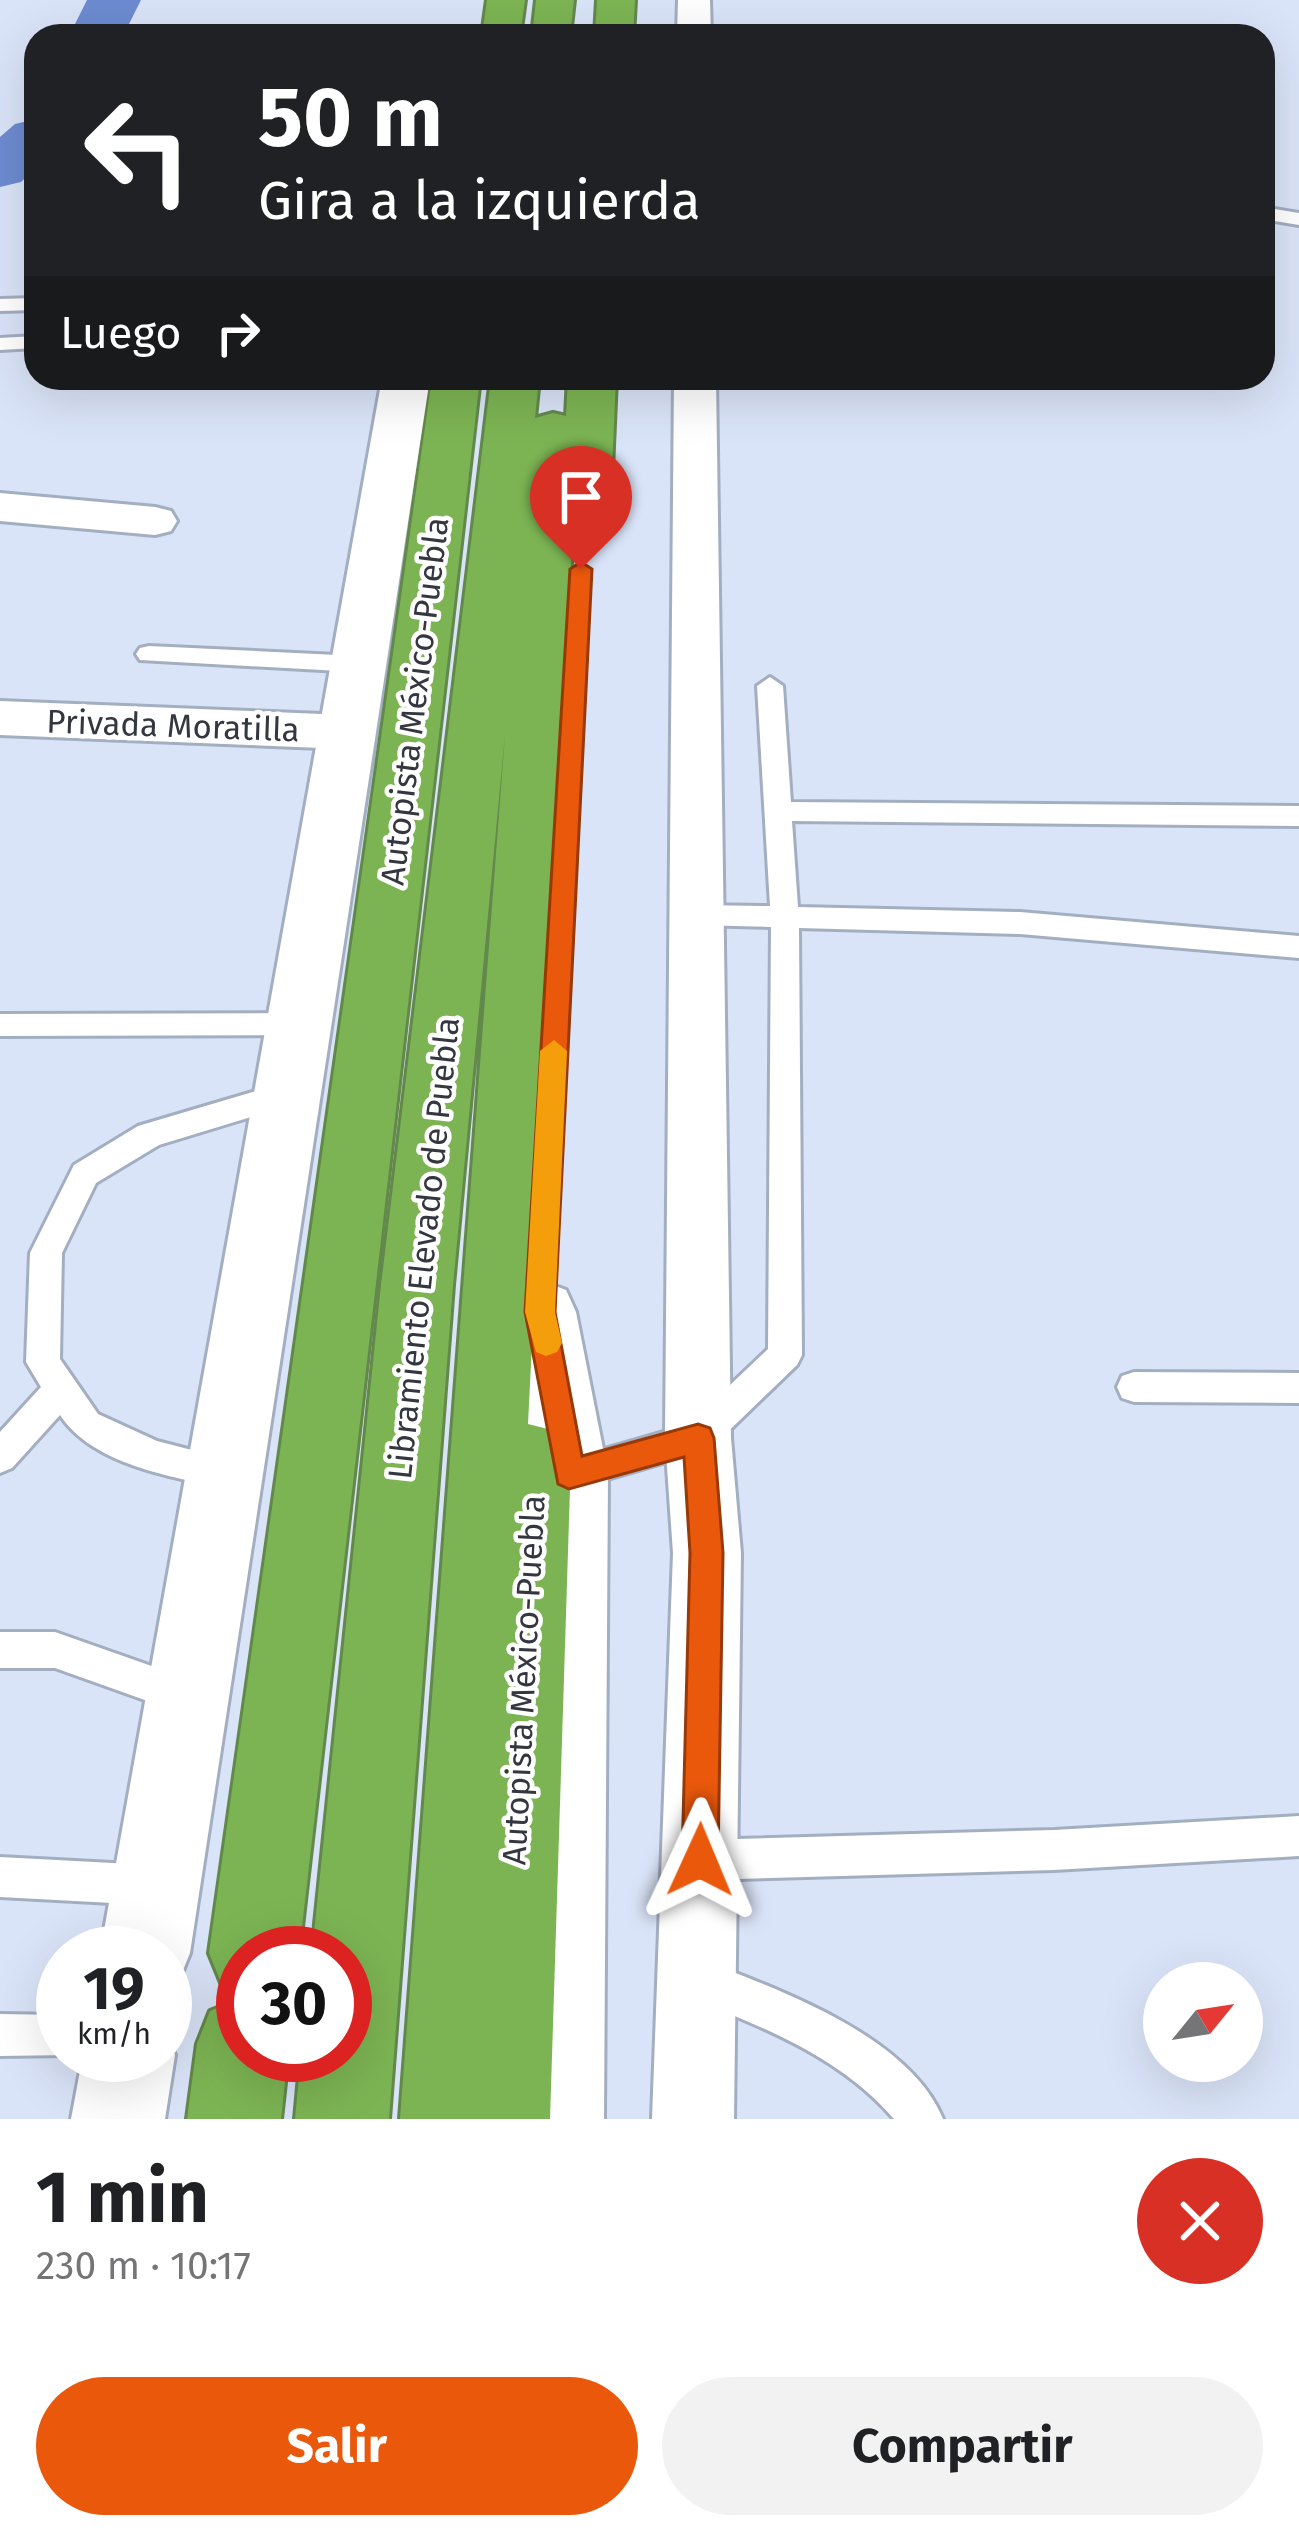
<!DOCTYPE html>
<html lang="es">
<head>
<meta charset="utf-8">
<style>
  :root { --surface:#fff; --page:#f2f2f2; --text:#202124; --muted:#757577; --accent:#ea580c }
  body { margin:0; font-family:"Fira Sans",sans-serif; background:var(--page); color:var(--text); height:100vh; display:flex; flex-direction:column; font-size:45px; white-space:nowrap }
  * { box-sizing:border-box; margin:0 }
  p { font-size:39px; color:var(--muted) }
  .icon { flex:none; width:66px; height:66px; fill:none; stroke:currentColor; stroke-width:2; stroke-linecap:round; stroke-linejoin:round }
  .map { position:relative; height:2119px; overflow:hidden }
  .details { display:flex; flex-direction:column; background:var(--surface); flex:1 }
  .details>* { flex:none }
  .banner { position:absolute; left:24px; top:24px; width:1251px; height:366px; border-radius:36px; box-shadow:0 12px 48px #0002; background:#202124; color:#fff; overflow:hidden }
  .needle { width:78px; rotate:60deg }
  .fabs { position:absolute; left:1143px; top:1962px; display:grid; gap:24px }
  .fabs a { display:grid; place-items:center; width:120px; height:120px; border-radius:50%; background:var(--surface); box-shadow:0 12px 48px #0002; font-size:60px }
  .speed { position:absolute; left:36px; top:1926px; display:flex; gap:24px; font-size:60px; font-weight:700; text-align:center }
  .speed>* { display:grid; place-content:center; width:156px; height:156px; border-radius:50%; background:var(--surface); box-shadow:0 12px 48px #0002; line-height:1 }
  .speed small { font-size:30px; font-weight:400 }
  .speed .limit { border:18px solid #d22; background:#fff; color:#111 }
  .pin { position:absolute; display:grid; place-items:center; width:102px; height:102px; color:#fff; margin:-123px -51px; border-radius:50% 50% 50% 0; rotate:-45deg; box-shadow:0 0 12px #0007 }
  .pin .icon { rotate:45deg }
  .me { position:absolute; width:132px; margin:-66px; rotate:1deg; stroke-linejoin:round; filter:drop-shadow(0 0 9px #0008) }
  .turn { display:flex; align-items:center; gap:42px; height:252px; padding:0 36px; font-size:54px }
  .turn .icon { width:156px; height:156px; stroke-width:2.5 }
  .turn b { display:block; font-size:84px; line-height:102px }
  .then { display:flex; align-items:center; height:114px; padding:0 36px; background:#0003; gap:24px; font-size:45px }
  .round { display:grid; place-items:center; flex:none; width:126px; height:126px; border-radius:63px; background:var(--page) }
  .summary { display:flex; align-items:center; justify-content:space-between; height:204px; padding:0 36px }
  h1 { font-size:72px; font-weight:700; line-height:90px }
  .action { display:flex; gap:24px; margin-top:auto; padding:24px 36px }
  .action a { flex:1; height:138px; border-radius:72px; background:var(--accent); color:#fff; font-size:48px; font-weight:700; line-height:138px; text-align:center }
  .action a+a { background:var(--page); color:var(--text) }
  .map>svg:first-child { display:block }
  .lines { fill:none; stroke-linecap:round; stroke-linejoin:round }
  .river { fill:#6d8bd1; fill-rule:evenodd }
  .service-casing { stroke:#a4aec1; stroke-width:6 }
  .minor-casing { stroke:#a4aec1; stroke-width:6 }
  .tertiary-casing { stroke:#a4aec1; stroke-width:6 }
  .motorway-casing { stroke:#63884c; stroke-width:6 }
  .service { fill:#fff; fill-rule:evenodd }
  .minor { fill:#fff; fill-rule:evenodd }
  .tertiary { fill:#fff; fill-rule:evenodd }
  .motorway { fill:#7cb453; fill-rule:evenodd }
  .route { fill:#ea580c; stroke:#983908; stroke-width:3 }
  .slow { fill:#f59e0b }
  .labels { text-anchor:middle; stroke-width:9; stroke-linejoin:round; paint-order:stroke }
  .street-label { font-size:33px; fill:#34373f; stroke:#fff }
</style>
</head>
<body>
<div class="map">
<svg width="1299" height="2119" viewBox="0 0 1299 2119">
  <rect width="100%" height="100%" fill="#dae4f8"/>
  <g class="lines">
    <g class="river">
      <polygon points="87,0 141,0 123,36 69,36"/>
      <polygon points="36,119 36,168 21,182 0,187 0,137 15,124"/>
    </g>
    <g class="service-casing">
      <g id="service">
        <polygon points="1263,207 1299,213 1299,225 1263,219"/>
        <polygon points="36,298 36,310 0,311 0,299"/>
        <polygon points="36,336 36,348 0,350 0,338"/>
        <polygon points="149,646 358,656 371,664 358,672 140,660 136,654 140,648"/>
        <polygon points="770,677 783,686 791,802 1299,806 1299,826 792,821 798,907 1020,912 1299,936 1299,958 1020,934 799,928 802,1355 797,1365 710,1449 569,1490 557,1485 551,1474 557,1463 688,1425 768,1349 771,927 697,925 683,915 697,905 770,906 757,686"/>
        <polygon points="299,1013 309,1016 314,1024 309,1032 299,1035 0,1036 0,1014"/>
        <path d="M286,1082L297,1085L301,1094L297,1103L159,1145L96,1183L62,1253L60,1359L98,1414L157,1441L238,1462L244,1473L238,1484L226,1489C171,1476 93,1465 60,1415L12,1468L0,1473V1432L41,1387L26,1362L30,1253L74,1165L138,1126Z"/>
        <polygon points="1134,1372 1299,1373 1299,1403 1134,1402 1122,1398 1117,1387 1122,1376"/>
        <polygon points="0,1632 55,1632 197,1682 203,1695 197,1708 184,1714 55,1668 0,1668"/>
        <polygon points="1299,1816 1299,1856 1054,1870 700,1880 686,1874 680,1860 686,1846 700,1840 1054,1830"/>
        <polygon points="0,1857 150,1865 164,1871 170,1885 164,1899 150,1905 0,1897"/>
        <path d="M696,1958C775,1988 909,2035 943,2119H894C838,2054 759,2026 681,1994L675,1979L681,1964Z"/>
        <polygon points="0,2014 63,2015 63,2055 68,2055 0,2056"/>
      </g>
    </g>
    <g class="minor-casing">
      <g id="minor">
        <polygon points="678,0 710,0 711,36 677,36"/>
        <polygon points="674,378 716,378 731,1438 741,1553 734,2119 652,2119 673,1553 665,1438"/>
        <polygon points="0,493 155,507 171,511 177,521 171,531 155,535 0,521"/>
        <polygon points="0,701 346,715 363,720 371,732 363,744 346,749 0,735"/>
      </g>
    </g>
    <g class="tertiary-casing">
      <g id="tertiary">
        <polygon points="382,378 430,378 190,1953 177,1985 165,1990 165,1953 100,1953"/>
        <polygon points="540,1280 566,1290 576,1312 608,1474 604,2119 510,2119 530,1474 504,1312 514,1290"/>
        <polygon points="165,2030 175,2055 165,2119 71,2119 83,2055 165,2055"/>
      </g>
    </g>
    <g class="motorway-casing">
      <g id="motorway">
        <polygon points="487,0 525,0 520,36 482,36"/>
        <polygon points="536,0 574,0 570,36 532,36"/>
        <polygon points="597,0 635,0 633,36 595,36"/>
        <polygon points="432,378 480,378 299,1953 243,1953 243,1993 222,1985 209,1953"/>
        <polygon points="491,378 539,378 535,418 553,413 566,416 568,378 616,378 611,492 604,503 586,507 574,504 528,1424 560,1432 571,1457 550,2119 400,2119 505,735 453,1285 389,2119 295,2119 301,2055 345,2055 345,1953 312,1953 381,1285"/>
        <polygon points="243,1998 243,2055 288,2055 281,2119 187,2119 197,2044 210,2011"/>
      </g>
    </g>
    <use href="#service" class="service"/>
    <use href="#minor" class="minor"/>
    <use href="#tertiary" class="tertiary"/>
    <use href="#motorway" class="motorway"/>
  </g>
  <polygon class="route" points="581,562 592,569 555,1312 582,1456 698,1424 710,1428 714,1438 723,1553 718,1860 713,1873 700,1878 687,1873 682,1860 690,1553 684,1457 569,1489 558,1484 525,1312 570,569"/>
  <polygon class="slow" points="554,1040 567,1051 555,1312 562,1343 557,1352 546,1356 536,1352 525,1312 540,1051"/>
  <g class="labels">
    <g class="street-label">
      <text transform="translate(414 701) rotate(-83)" y="12">Autopista México-Puebla</text>
      <text transform="translate(173 725) rotate(2)" y="12">Privada Moratilla</text>
      <text transform="translate(423 1248) rotate(-84)" y="12">Libramiento Elevado de Puebla</text>
      <text transform="translate(523 1680) rotate(-87)" y="12">Autopista México-Puebla</text>
    </g>
  </g>
</svg>
<div class="fabs">
<a><svg class="needle" viewBox="-14 -14 28 28"><path d="M0-13l5 13h-10z" fill="#e53935"/><path d="M0 13l5-13h-10z" fill="#757577"/></svg></a>
</div>
<div class="speed"><div>19<small>km/h</small></div><div class="limit">30</div></div>
<div class="pin" style="left:581px;top:569px;background:#d93025"><svg class="icon" aria-label="arrive" viewBox="0 0 24 24"><path d="M6 21V4h12l-3 4 3 4H6"/></svg></div>
<svg class="me" style="left:700px;top:1860px" viewBox="-20 -20 40 40"><path d="M0-17L14 15 0 8-14 15z" fill="#ea580c" stroke="#fff" stroke-width="4"/></svg>
<div class="banner">
<div class="turn"><svg class="icon" aria-label="left" viewBox="0 0 24 24"><path d="M17 20v-9H6M10 6l-5 5 5 5"/></svg><div><b>50 m</b>Gira a la izquierda</div></div>
<div class="then">Luego<svg class="icon" aria-label="right" viewBox="0 0 24 24"><path d="M7 20v-9h11M14 6l5 5-5 5"/></svg></div>
</div>
</div>
<section class="details">
<div class="summary"><div><h1>1 min</h1><p>230 m · 10:17</p></div><a class="round" style="background:#d93025;color:#fff"><svg class="icon" aria-label="close" viewBox="0 0 24 24"><path d="M6 6l12 12M18 6L6 18"/></svg></a></div>
<div class="action"><a>Salir</a><a>Compartir</a></div>
</section>
</body>
</html>
